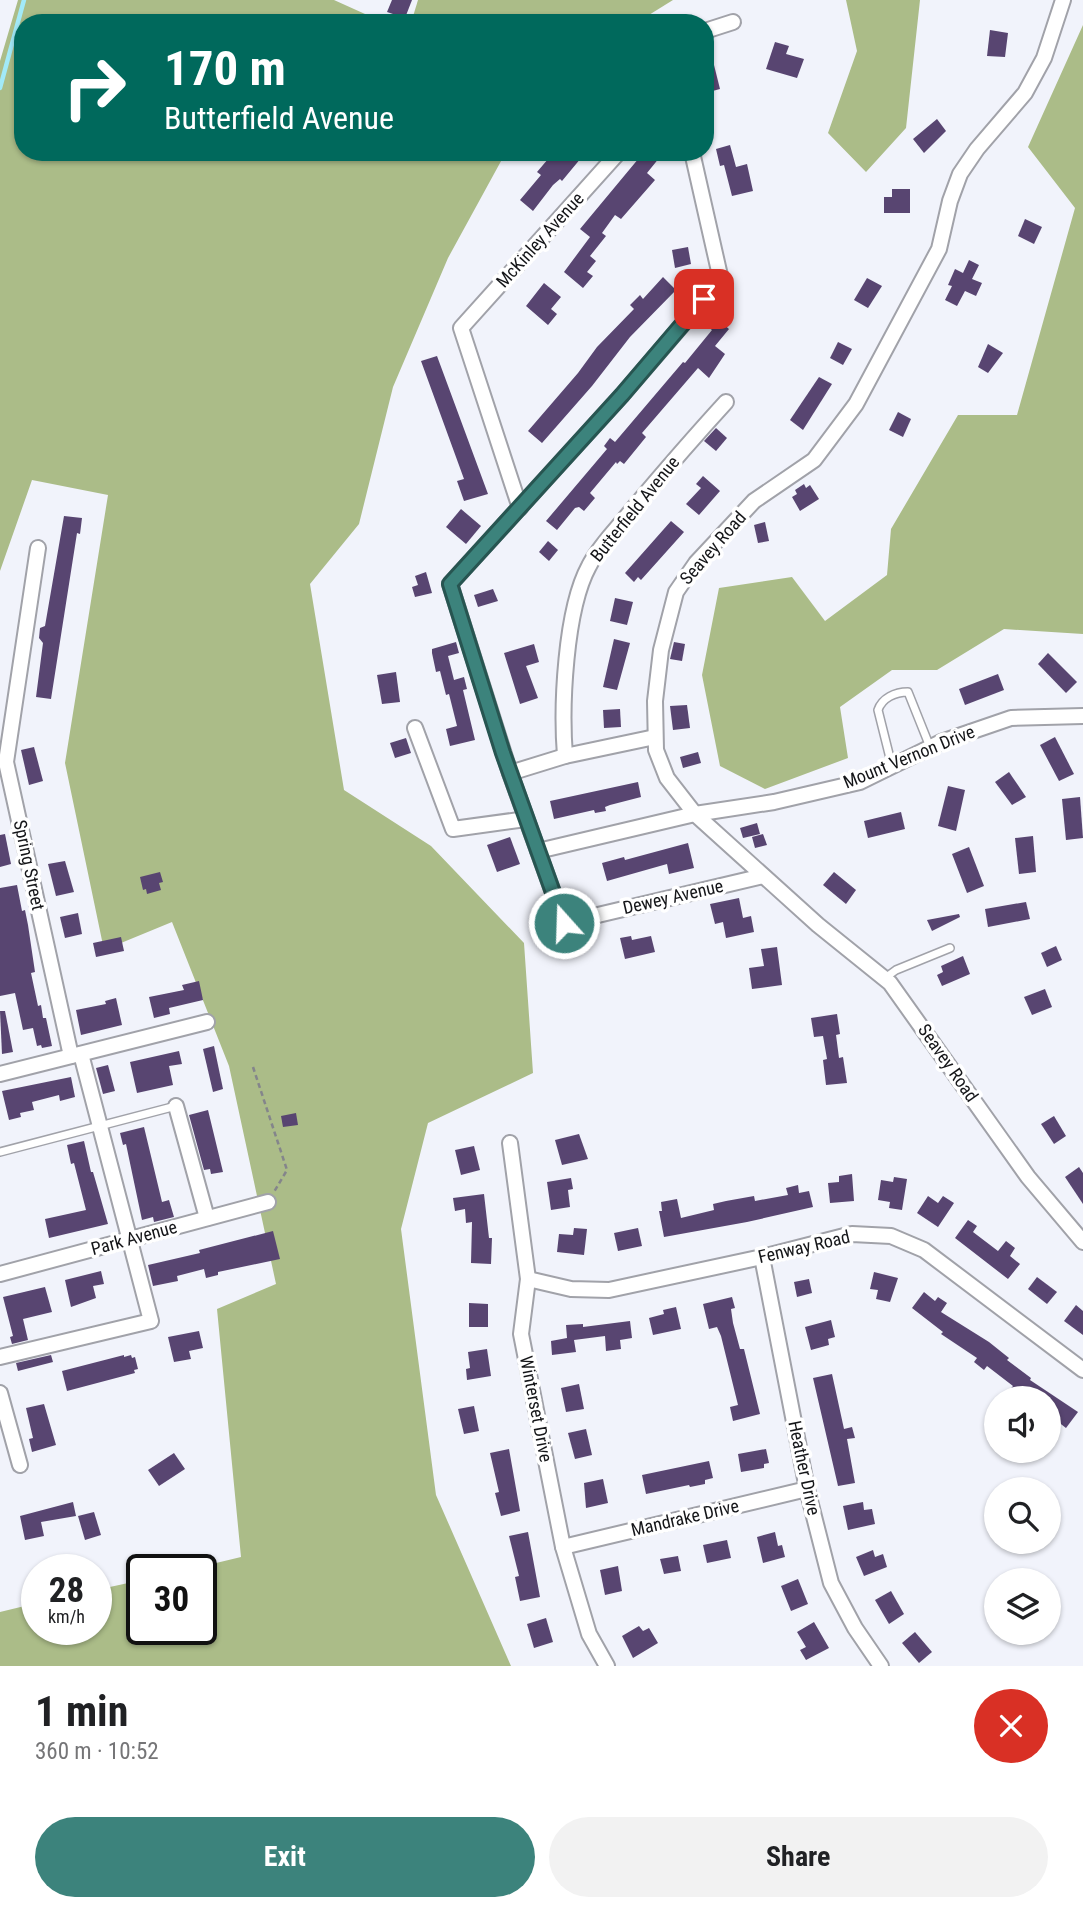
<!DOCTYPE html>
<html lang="en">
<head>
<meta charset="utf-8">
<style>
  :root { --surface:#fff; --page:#f2f2f2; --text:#202124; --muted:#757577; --accent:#3c837c }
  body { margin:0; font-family:"Roboto Condensed",sans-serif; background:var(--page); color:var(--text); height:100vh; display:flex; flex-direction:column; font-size:26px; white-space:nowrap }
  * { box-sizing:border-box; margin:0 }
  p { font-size:23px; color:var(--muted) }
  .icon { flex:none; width:38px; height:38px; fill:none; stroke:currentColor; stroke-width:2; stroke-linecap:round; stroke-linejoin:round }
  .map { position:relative; height:1666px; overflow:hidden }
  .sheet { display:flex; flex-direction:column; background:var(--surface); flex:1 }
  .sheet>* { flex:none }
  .hud { position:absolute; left:14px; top:14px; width:700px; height:147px; border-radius:28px; box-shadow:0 2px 5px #0004; background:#00695c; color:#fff; overflow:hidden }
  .tools { position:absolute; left:984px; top:1386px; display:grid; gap:14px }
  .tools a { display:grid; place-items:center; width:77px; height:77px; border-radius:50%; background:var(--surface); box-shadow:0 2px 5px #0004; font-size:35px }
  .speed { position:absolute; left:21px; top:1554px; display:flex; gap:14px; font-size:35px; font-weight:700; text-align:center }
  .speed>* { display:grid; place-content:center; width:91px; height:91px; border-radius:50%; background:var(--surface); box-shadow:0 2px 5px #0004; line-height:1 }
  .speed small { font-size:18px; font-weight:400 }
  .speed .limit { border:4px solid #111; border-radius:10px; background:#fff; color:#111 }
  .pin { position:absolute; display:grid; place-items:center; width:60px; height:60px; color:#fff; margin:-30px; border-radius:14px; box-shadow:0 4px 10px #0006 }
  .me { position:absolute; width:77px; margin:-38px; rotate:340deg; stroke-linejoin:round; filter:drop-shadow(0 0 5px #0008) }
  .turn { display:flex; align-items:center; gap:24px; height:147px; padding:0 35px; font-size:32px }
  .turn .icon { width:91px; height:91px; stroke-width:2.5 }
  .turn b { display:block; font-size:49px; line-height:60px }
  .round { display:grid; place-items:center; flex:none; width:74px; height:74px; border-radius:37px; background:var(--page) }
  .head { display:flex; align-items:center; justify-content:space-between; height:119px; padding:0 35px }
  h1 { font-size:42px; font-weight:700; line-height:52px }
  .cta { display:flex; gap:14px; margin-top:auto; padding:14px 35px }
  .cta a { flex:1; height:80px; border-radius:42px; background:var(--accent); color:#fff; font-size:28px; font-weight:700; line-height:80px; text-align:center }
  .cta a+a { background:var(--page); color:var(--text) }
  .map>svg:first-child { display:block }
  .forest { fill:#abbc88 }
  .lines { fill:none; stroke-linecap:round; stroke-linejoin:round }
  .stream { stroke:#a2eaf8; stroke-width:4.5 }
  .building { fill:#584571 }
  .lane-casing { stroke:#a1a2a9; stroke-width:10 }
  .street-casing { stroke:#a1a2a9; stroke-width:18 }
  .path { stroke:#84858b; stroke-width:2.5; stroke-dasharray:5 3.5; stroke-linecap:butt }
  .lane { stroke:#fff; stroke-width:7 }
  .street { stroke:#fff; stroke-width:14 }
  .route-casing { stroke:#275551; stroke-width:18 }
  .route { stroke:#3c837c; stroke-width:12 }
  .labels { text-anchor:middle; stroke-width:7; stroke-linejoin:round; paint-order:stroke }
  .street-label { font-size:18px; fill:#141518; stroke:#fff }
</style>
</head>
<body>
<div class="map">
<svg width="1083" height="1666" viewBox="0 0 1083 1666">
  <rect width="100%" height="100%" fill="#f1f3fb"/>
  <g class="forest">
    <polygon points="18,0 334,0 385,23 23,23 23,152 506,152 448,258 393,387 359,524 310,584 344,790 431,846 524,943 533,1073 428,1123 401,1229 436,1495 511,1666 0,1666 0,1612 37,1603 37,1629 96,1629 96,1590 142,1580 142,1629 201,1629 201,1570 187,1570 241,1557 217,1309 276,1284 229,1066 172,922 104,950 65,763 108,495 32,480 0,571 0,61"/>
    <polygon points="418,0 673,0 636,23 411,23"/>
    <polygon points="846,0 920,0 906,128 866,172 828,133 857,51"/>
    <polygon points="1083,25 1083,634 1004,629 937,670 892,670 840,707 848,758 765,789 720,766 702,675 719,588 792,577 825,621 887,575 891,529 958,415 1017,415 1075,208 1028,147"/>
  </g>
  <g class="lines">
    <polyline class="stream" points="0,88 24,0"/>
  </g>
  <g class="building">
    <polygon points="392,0 412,0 405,18 387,12"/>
    <polygon points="990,30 1008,33 1005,57 987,56"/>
    <polygon points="775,42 789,46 786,54 804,59 797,78 766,69"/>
    <polygon points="705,45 709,45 720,89 705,93"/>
    <polygon points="937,119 946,131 924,153 913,139"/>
    <polygon points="730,145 736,167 747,164 753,191 732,196 724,165 720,166 716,149"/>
    <polygon points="554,152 586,152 562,181 560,179 553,185 533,211 520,200 541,175 537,172"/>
    <polygon points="632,152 664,152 647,173 655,180 621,219 615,215 602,233 606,236 590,256 596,261 587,272 593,276 583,288 564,272 590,237 580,229 639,158"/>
    <polygon points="892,189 910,189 910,213 884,213 884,197 892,197"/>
    <polygon points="1025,219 1042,227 1034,244 1018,236"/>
    <polygon points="688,247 691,264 675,268 672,250"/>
    <polygon points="969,260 979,265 972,279 982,283 976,296 965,291 957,306 945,300 952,286 948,285 955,269 963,273"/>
    <polygon points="663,277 676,290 630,337 592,386 542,443 528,431 578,373 597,347 634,309 630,305 640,295 643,299"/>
    <polygon points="867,278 882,286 868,308 854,300"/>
    <polygon points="544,283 561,297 551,309 557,314 548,325 526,306"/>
    <polygon points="716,318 729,329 715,346 725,354 709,378 698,368 642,433 646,437 624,464 620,461 617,464 616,462 590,493 595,498 584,511 579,507 575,508 557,530 546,521 607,449 604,446 610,438 615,442 683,362 685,363 712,330 708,327"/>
    <polygon points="838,342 852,349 843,365 830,358"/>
    <polygon points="988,344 1003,353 988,373 978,367"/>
    <polygon points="437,356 488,494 464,501 457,481 464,479 421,361"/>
    <polygon points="819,377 832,384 803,430 790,420"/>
    <polygon points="898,412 911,419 903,437 889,430"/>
    <polygon points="716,428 727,438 716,451 704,441"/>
    <polygon points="703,476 720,491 699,515 686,504 701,488 696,484"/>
    <polygon points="804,484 806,488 810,485 819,499 800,511 792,497 797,494 795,490"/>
    <polygon points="461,509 481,526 466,544 446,527"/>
    <polygon points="64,516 82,518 80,534 77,533 51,699 36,697 43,643 39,638 40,628 45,626"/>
    <polygon points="671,521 684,532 641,580 638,577 634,582 625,573"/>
    <polygon points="765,522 769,541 758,543 754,525"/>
    <polygon points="548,541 558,550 549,561 539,552"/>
    <polygon points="426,572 432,593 415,597 412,587 418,585 415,576"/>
    <polygon points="493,589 498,601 478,607 474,595"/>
    <polygon points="615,598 633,602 627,625 610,621"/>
    <polygon points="614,639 630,643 617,690 603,687"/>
    <polygon points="456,642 459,653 448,656 454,680 464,677 467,689 463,690 475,740 450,746 446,729 457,726 449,694 446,695 440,671 436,672 432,653 432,649"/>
    <polygon points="674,642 685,644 682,661 670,659"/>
    <polygon points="534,644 539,662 526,666 538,698 520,704 504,653"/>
    <polygon points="1048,653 1077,682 1066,693 1038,664"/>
    <polygon points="396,672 400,702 382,704 377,675"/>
    <polygon points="998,674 1004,690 965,705 959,689"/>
    <polygon points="687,705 690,728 673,730 670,706"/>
    <polygon points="620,709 621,727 604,728 603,710"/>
    <polygon points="1055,737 1074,774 1059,781 1040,745"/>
    <polygon points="406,738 411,753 395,758 390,743"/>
    <polygon points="34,747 43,781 29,785 21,750"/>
    <polygon points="698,752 701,763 683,768 680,757"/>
    <polygon points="1009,772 1026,797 1012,805 995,782"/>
    <polygon points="638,782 641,797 610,805 605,807 606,811 595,813 594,810 554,819 550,801"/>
    <polygon points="948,786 965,790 956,831 938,826"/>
    <polygon points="1080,797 1083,838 1066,840 1062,799"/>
    <polygon points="901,812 905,829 868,838 864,821"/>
    <polygon points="757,823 760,834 743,838 740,828"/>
    <polygon points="5,834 11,864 0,867 0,835"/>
    <polygon points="763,834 767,845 755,848 752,837"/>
    <polygon points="1033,836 1036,872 1019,874 1015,838"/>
    <polygon points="510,837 520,864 497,872 487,845"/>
    <polygon points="688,843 694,868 669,874 667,864 607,881 602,863 624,857 625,860"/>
    <polygon points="969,847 984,886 967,893 952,854"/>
    <polygon points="65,861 74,892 56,896 48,864"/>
    <polygon points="160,872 163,882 159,883 161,890 147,894 146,889 143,890 140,877"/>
    <polygon points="834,872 856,890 846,904 823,885"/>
    <polygon points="17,885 22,911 25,910 28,925 35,972 31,973 38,1006 41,1005 43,1018 46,1018 52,1046 42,1048 41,1045 37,1046 33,1028 23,1030 15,993 0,996 0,888"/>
    <polygon points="739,898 743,918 751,916 754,932 726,938 723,922 715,924 710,904"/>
    <polygon points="1026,902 1030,919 988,927 985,909"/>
    <polygon points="78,913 82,934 65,938 60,917"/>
    <polygon points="959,914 960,917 932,931 927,920"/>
    <polygon points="631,936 632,940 651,936 655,952 625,959 620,938"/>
    <polygon points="121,937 124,951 96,957 93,943"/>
    <polygon points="1056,946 1062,960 1047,967 1041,953"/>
    <polygon points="777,947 782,985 752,989 749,968 764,966 761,949"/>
    <polygon points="963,956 970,974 942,986 937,975 943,972 941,966"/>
    <polygon points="199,981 203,1000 169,1008 170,1014 154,1018 149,997 184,990 182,985"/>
    <polygon points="1045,989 1052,1007 1032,1015 1024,997"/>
    <polygon points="116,998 122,1025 81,1035 76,1010 106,1004 105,1001"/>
    <polygon points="0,1011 5,1011 13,1052 2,1054"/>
    <polygon points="837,1014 840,1034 836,1035 839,1058 843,1057 847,1083 826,1085 823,1060 827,1059 823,1036 814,1037 811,1018"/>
    <polygon points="214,1046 223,1089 213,1092 203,1049"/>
    <polygon points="179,1051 182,1064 169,1066 173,1085 137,1093 130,1062"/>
    <polygon points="108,1065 115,1091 103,1094 96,1068"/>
    <polygon points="71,1077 75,1097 60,1101 59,1095 32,1102 34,1110 20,1113 21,1117 9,1120 2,1091"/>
    <polygon points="208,1110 223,1172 211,1174 210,1169 204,1170 189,1115"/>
    <polygon points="296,1113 298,1125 283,1127 281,1116"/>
    <polygon points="1054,1116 1066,1136 1054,1144 1041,1124"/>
    <polygon points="144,1127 162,1202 169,1200 174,1217 154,1222 153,1217 142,1220 126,1144 123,1145 120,1133"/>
    <polygon points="579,1134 588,1159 562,1165 555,1140"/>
    <polygon points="84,1141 91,1172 93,1172 108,1224 49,1238 45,1219 86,1210 74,1163 71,1164 67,1145"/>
    <polygon points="474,1146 480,1170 461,1175 455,1150"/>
    <polygon points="1079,1167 1083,1173 1083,1204 1065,1177"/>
    <polygon points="852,1174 854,1201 830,1203 828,1183 839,1182 839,1176"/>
    <polygon points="894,1177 907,1179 902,1210 889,1208 890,1202 878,1200 881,1180 893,1182"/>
    <polygon points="571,1178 573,1189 568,1190 570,1207 551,1210 547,1182"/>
    <polygon points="798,1185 799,1193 809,1191 813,1207 747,1222 664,1237 659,1211 662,1211 661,1202 677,1199 681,1218 714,1210 713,1204 726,1201 754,1196 755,1201 788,1195 786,1188"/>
    <polygon points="484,1194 489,1238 492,1238 491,1264 471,1263 472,1222 466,1223 465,1209 455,1211 453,1198"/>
    <polygon points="928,1196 938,1203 943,1196 954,1203 938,1227 917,1213"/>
    <polygon points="968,1220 977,1226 973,1232 998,1251 1006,1241 1015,1248 1010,1256 1020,1264 1008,1279 955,1238"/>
    <polygon points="574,1228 587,1229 584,1255 557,1252 559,1234 573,1235"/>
    <polygon points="638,1228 642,1246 618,1251 614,1233"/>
    <polygon points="273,1231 280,1259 218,1272 218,1275 206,1278 204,1269 177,1276 178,1281 153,1286 148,1265 200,1253 199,1250"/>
    <polygon points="101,1271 104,1284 93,1286 96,1298 71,1307 65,1280"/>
    <polygon points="874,1272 898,1278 890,1302 876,1299 878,1290 870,1289"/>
    <polygon points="1037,1277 1057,1292 1047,1304 1028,1289"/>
    <polygon points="809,1279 812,1293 797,1297 794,1282"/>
    <polygon points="45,1287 52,1312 23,1319 28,1340 12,1344 10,1337 13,1336 3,1297"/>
    <polygon points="924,1292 935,1301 938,1297 947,1303 941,1312 989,1342 1009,1358 1007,1360 1031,1378 1030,1380 1078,1412 1066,1428 1057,1421 1048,1433 1048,1398 1003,1398 1013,1386 987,1366 984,1370 974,1362 977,1358 941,1334 943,1332 912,1308"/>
    <polygon points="732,1297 735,1308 731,1309 733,1323 740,1349 744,1349 760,1414 733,1421 730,1407 738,1405 721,1336 717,1327 709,1329 703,1304"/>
    <polygon points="469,1303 488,1304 488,1327 469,1327"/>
    <polygon points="1076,1305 1083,1311 1083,1335 1064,1321"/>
    <polygon points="676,1307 681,1329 653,1335 649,1318 664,1314 663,1310"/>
    <polygon points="831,1320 835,1337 828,1339 829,1345 811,1350 805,1327"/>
    <polygon points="630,1321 632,1338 620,1340 621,1349 606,1351 605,1336 574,1340 576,1352 552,1355 551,1341 567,1338 566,1325 583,1324 583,1327"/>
    <polygon points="199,1331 203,1348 189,1351 191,1359 174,1362 168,1337"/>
    <polygon points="487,1349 491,1376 467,1380 466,1369 470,1368 468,1352"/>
    <polygon points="51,1355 53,1362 18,1371 16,1363"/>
    <polygon points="124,1355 124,1357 131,1355 132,1358 135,1357 138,1369 134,1370 135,1373 67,1391 62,1371"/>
    <polygon points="832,1374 844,1429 852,1427 855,1438 847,1439 855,1483 838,1486 813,1378"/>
    <polygon points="579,1384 584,1409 566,1412 561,1388"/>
    <polygon points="44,1404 56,1445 32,1452 29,1439 33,1438 26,1408"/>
    <polygon points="474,1406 479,1431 464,1434 458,1409"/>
    <polygon points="586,1429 592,1455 575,1459 568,1433"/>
    <polygon points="509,1449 520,1511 501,1516 495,1493 499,1492 490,1453"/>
    <polygon points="766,1449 769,1463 764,1464 764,1468 741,1472 738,1454"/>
    <polygon points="174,1453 185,1469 159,1486 148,1470"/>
    <polygon points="709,1461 713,1478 705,1480 705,1484 690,1487 689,1485 646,1494 642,1475"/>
    <polygon points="603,1479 608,1503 586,1508 584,1483"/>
    <polygon points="73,1502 76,1516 41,1522 44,1536 25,1540 20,1516"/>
    <polygon points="863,1502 864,1510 872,1509 875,1524 848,1530 843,1506"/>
    <polygon points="94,1512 101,1535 85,1540 78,1516"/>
    <polygon points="528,1532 540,1597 520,1601 515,1577 519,1576 509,1536"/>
    <polygon points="775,1532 778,1546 782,1545 785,1557 763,1563 757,1537"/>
    <polygon points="727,1540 731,1558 707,1563 703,1545"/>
    <polygon points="873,1550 875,1557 883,1554 887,1567 864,1576 856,1557"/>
    <polygon points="678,1556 681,1571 664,1574 660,1559"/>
    <polygon points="618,1566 622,1591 605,1595 600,1570"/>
    <polygon points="798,1579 808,1604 791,1611 781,1586"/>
    <polygon points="891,1591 904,1614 889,1624 875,1600"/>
    <polygon points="546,1618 553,1642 534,1648 527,1624"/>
    <polygon points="814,1622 829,1648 806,1660 800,1650 806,1647 797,1632"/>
    <polygon points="639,1626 643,1631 649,1628 658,1643 633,1658 622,1636"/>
    <polygon points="915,1632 932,1652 919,1663 902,1643"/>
  </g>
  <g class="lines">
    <g class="lane-casing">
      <g id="lane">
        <path d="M892,766L878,710C882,698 895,692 908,692L930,747"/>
        <polyline points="885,978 896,970 950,948"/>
        <polyline points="0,1152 176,1106"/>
      </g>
    </g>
    <g class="street-casing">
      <g id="street">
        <polyline points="1063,0 1044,58 1025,93 977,149 960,174 950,201 939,249 856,404 814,460 754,501 696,563 676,592 661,650 655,701 656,750 667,778 695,814 818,925 890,983 1028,1177 1083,1242"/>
        <polyline points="705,31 733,22"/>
        <polyline points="692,152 721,280 622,395 450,584 510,773 564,923 763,876"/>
        <polyline points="520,508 461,328 619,152"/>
        <polyline points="38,548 6,762 71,1056"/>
        <polyline points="415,728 453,829 526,819"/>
        <path d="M565,756C561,707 565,610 589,566C599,546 617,529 631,511C662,474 694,437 726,402"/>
        <polyline points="510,773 565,756 655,737"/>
        <polyline points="538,851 695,814 774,802 860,782 941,742 1011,718 1083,716"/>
        <polyline points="0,1074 207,1022"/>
        <polyline points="176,1106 207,1218"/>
        <polyline points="510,1143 528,1279 521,1334 563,1547 589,1634 607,1666"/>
        <polyline points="762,1257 807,1489 831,1583 855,1628 881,1666"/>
        <polyline points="0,1274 268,1202"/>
        <polyline points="528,1279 571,1289 609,1290 762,1257 852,1234 891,1236 924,1250 1083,1370"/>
        <polyline points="0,1357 151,1321 81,1054"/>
        <polyline points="0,1393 20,1465"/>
        <polyline points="563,1547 807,1489"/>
      </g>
    </g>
    <polyline class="path" points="253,1067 287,1170 274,1192"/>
    <use href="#lane" class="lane"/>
    <use href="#street" class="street"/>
  </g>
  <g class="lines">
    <g class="route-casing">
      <polyline id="route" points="564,923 503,753 450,584 622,395 704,299"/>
    </g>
    <use href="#route" class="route"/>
  </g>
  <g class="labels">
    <g class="street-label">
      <text transform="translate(540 240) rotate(-48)" y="6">McKinley Avenue</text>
      <text transform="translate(635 509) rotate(-51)" y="6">Butterfield Avenue</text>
      <text transform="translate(713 548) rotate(-49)" y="6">Seavey Road</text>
      <text transform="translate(909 757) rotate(-22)" y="6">Mount Vernon Drive</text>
      <text transform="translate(29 865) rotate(78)" y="6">Spring Street</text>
      <text transform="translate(673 897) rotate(-13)" y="6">Dewey Avenue</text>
      <text transform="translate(948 1063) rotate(55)" y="6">Seavey Road</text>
      <text transform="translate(134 1238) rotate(-15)" y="6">Park Avenue</text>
      <text transform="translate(804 1247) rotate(-13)" y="6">Fenway Road</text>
      <text transform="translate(536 1409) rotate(79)" y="6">Winterset Drive</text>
      <text transform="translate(804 1468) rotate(78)" y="6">Heather Drive</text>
      <text transform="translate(685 1518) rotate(-13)" y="6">Mandrake Drive</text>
    </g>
  </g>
</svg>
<div class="tools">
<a><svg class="icon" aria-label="sound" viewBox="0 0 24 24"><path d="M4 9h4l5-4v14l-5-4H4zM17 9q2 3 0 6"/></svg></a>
<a><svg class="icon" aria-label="search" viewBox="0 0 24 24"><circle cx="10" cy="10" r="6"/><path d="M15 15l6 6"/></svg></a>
<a><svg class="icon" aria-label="layers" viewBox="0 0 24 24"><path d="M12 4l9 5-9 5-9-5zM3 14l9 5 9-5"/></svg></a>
</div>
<div class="speed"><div>28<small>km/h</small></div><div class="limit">30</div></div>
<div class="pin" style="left:704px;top:299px;background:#d93025"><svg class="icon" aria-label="arrive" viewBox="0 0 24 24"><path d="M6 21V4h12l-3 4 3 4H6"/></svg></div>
<svg class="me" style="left:564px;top:923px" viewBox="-20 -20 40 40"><circle r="17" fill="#3c837c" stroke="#fff" stroke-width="3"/><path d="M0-11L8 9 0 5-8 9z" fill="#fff"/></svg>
<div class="hud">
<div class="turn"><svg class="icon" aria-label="right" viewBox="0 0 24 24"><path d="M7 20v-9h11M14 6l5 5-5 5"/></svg><div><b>170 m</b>Butterfield Avenue</div></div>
</div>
</div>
<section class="sheet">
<div class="head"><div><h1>1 min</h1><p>360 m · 10:52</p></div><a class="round" style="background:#d93025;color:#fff"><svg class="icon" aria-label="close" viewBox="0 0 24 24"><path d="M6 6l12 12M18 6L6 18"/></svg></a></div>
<div class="cta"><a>Exit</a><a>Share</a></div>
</section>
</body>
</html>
